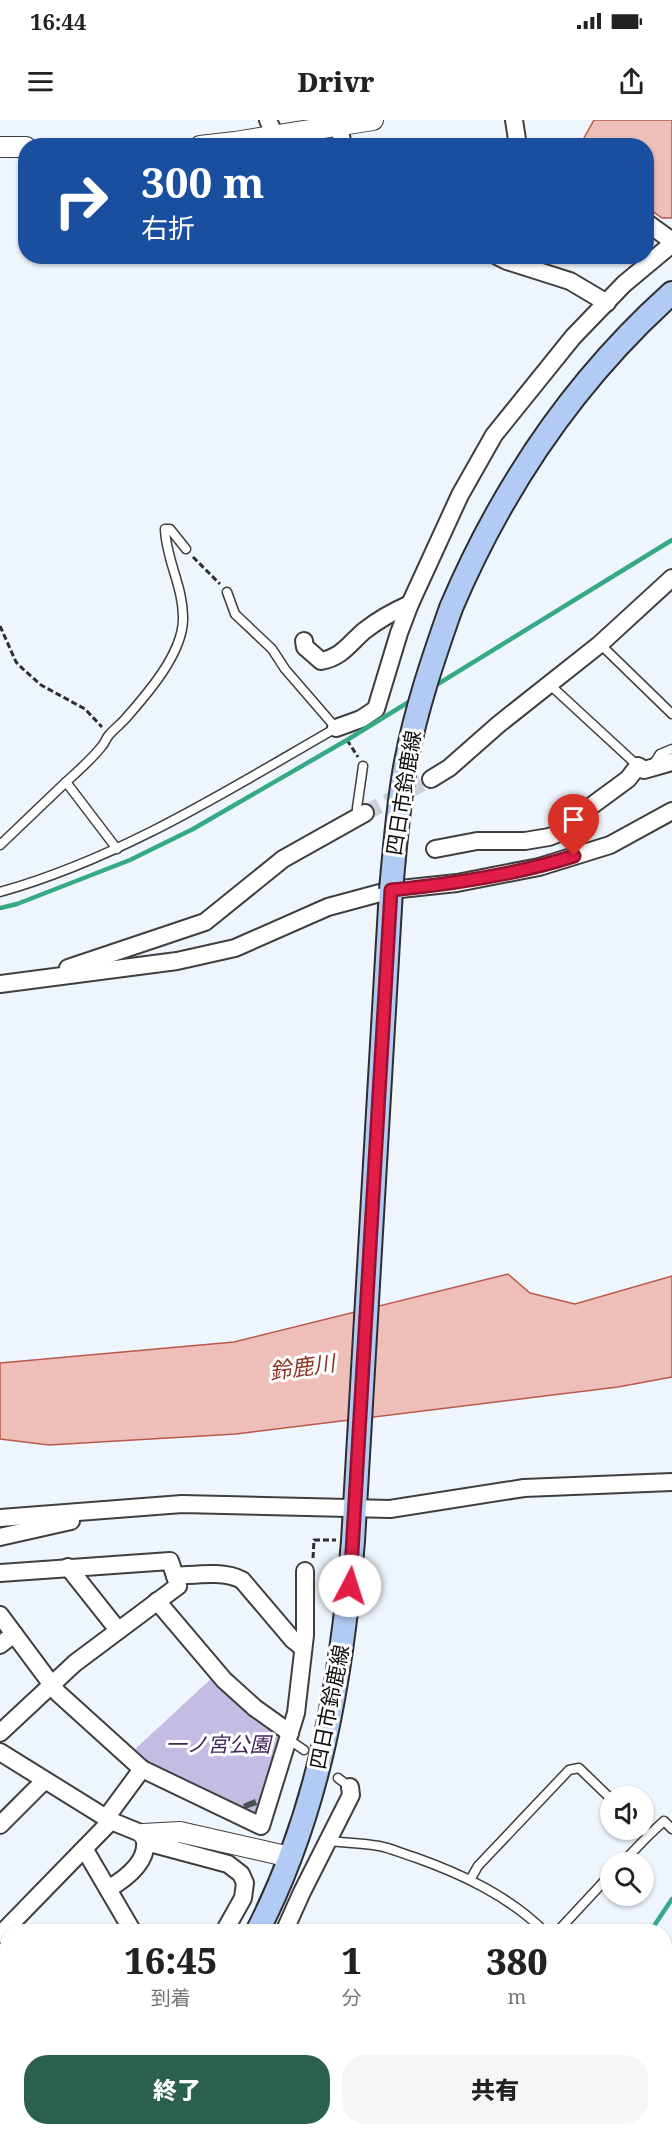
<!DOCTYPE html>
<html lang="ja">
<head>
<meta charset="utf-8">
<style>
  :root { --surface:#fff; --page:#f6f6f6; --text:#222; --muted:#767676; --accent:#2b5f4f }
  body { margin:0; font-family:"Noto Serif","Noto Sans JP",serif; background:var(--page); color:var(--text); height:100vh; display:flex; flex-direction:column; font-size:22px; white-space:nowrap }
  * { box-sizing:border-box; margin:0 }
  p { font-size:20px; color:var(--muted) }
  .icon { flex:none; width:33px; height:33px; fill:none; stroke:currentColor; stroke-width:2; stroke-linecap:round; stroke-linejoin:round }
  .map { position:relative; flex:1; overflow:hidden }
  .drawer { position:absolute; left:0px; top:1804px; width:672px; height:212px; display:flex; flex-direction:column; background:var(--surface); border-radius:24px 24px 0 0; box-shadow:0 2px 4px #0004 }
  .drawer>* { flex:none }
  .guide { position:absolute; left:18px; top:18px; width:636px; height:126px; border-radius:24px; box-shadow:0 2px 4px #0004; background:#1a4fa0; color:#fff; overflow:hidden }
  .fabs { position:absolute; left:600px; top:1666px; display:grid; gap:12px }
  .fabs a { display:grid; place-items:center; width:54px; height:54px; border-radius:50%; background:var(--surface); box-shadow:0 2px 4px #0004; font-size:30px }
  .pin { position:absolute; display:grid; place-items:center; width:51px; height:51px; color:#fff; margin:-62px -26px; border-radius:50% 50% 50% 0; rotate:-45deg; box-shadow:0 0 6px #0007 }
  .pin .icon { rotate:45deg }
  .me { position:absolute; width:66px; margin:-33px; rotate:5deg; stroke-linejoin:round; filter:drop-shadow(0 0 4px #0008) }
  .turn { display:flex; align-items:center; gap:21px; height:126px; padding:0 24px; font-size:27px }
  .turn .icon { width:78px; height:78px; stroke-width:2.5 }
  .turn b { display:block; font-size:42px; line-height:51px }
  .eta { display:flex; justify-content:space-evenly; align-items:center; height:102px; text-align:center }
  .eta b { font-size:36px; font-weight:800; line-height:42px }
  .action { display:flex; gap:12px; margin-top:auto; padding:12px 24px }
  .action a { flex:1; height:69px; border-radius:24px; background:var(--accent); color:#fff; font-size:24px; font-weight:800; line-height:69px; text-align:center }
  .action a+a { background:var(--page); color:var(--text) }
  .status { display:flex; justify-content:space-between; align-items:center; height:42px; padding:0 30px; background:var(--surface); direction:ltr }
  .status svg { height:16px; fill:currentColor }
  header { display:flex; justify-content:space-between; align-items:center; height:78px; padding:0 24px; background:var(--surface); font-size:27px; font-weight:800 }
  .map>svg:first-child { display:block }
  .green { fill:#c4bce3 }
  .water { fill:#eebeb9; stroke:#bb5849; stroke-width:1.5 }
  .building { fill:#4a5253 }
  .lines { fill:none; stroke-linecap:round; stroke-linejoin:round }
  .minor-tunnel { stroke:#ccd2d9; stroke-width:16; stroke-dasharray:16 8; stroke-linecap:butt }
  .service-casing { stroke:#3f3f3f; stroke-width:11 }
  .minor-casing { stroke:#3f3f3f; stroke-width:20 }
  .tertiary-casing { stroke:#3f3f3f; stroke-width:22 }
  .secondary-casing { stroke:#2e2e2e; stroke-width:26 }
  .path { stroke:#2e2e2e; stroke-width:3; stroke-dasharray:6 3; stroke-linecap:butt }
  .service { stroke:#fff; stroke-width:8 }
  .minor { stroke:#fff; stroke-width:16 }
  .tertiary { stroke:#fff; stroke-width:20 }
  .secondary { stroke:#b1cbf4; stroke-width:22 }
  .rail { stroke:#37aa85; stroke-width:4.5 }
  .secondary-bridge-casing { stroke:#2e2e2e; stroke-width:26; stroke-linecap:butt }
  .secondary-bridge { stroke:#b1cbf4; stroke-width:22 }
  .route-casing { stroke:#92132f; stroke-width:15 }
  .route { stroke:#e11d48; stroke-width:10 }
  .labels { text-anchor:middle; stroke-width:6; stroke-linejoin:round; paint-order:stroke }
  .street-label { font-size:21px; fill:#0c0c0c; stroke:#fff }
  .park-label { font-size:21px; font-style:italic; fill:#41255b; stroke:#fff }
  .water-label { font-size:22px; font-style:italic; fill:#8d3726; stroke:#fff }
</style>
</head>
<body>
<div class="status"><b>16:44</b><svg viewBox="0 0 49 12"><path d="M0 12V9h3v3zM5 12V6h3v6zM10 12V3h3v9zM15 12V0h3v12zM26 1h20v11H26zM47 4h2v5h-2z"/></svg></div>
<header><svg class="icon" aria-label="menu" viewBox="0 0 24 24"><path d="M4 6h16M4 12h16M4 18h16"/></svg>Drivr<svg class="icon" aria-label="share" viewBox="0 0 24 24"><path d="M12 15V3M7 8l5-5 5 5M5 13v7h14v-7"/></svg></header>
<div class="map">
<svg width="672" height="2015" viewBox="0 0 672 2015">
  <rect width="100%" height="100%" fill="#eef5fd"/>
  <polygon class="green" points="213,1557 282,1614 262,1690 251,1695 144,1643 133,1631"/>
  <g class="water">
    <polygon points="594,0 672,0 672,98 662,98 647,87 646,26 580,25"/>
    <polygon points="508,1154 530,1173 575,1184 672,1156 672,1257 618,1267 236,1314 49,1325 0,1319 0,1243 234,1222"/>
  </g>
  <polygon class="building" points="255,1679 257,1685 245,1689 243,1684"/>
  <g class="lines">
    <g class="minor-tunnel">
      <polyline points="365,693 431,659"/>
      <polyline points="515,2008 518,2015"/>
    </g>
    <g class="service-casing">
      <g id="service">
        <polyline points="600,524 672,594"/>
        <polyline points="549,564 638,646"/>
        <polyline points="653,645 660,634 672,629"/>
        <path d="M66,662C78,651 92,639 102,626C105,623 106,618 109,615C114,609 121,604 126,598C148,573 182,534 183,500C184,468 166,440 165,409H170L186,429"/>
        <polyline points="357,698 357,688 363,646"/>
        <polyline points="0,725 66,662 117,729"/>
        <path d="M0,772C121,738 228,670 336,608L285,549L272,529L235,494L227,472"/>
        <polyline points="288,1619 304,1630"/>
        <polyline points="338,1658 350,1667"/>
        <polyline points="644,1710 649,1715 664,1701 672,1709"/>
        <path d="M329,1721C345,1723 362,1723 379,1726C391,1728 403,1734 414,1737C462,1754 509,1776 545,1812"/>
        <polyline points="622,1743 649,1715"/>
        <polyline points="470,1760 478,1746 569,1650 579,1648 610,1678"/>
        <polyline points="557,1812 610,1755"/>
        <polyline points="0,1904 8,1902"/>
        <polyline points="0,1931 8,1939"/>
        <polyline points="664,1952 672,1962"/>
        <polyline points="555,2015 561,2008"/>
      </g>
    </g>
    <g class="minor-casing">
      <g id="minor">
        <polyline points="268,0 275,16"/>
        <polyline points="514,0 518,26"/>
        <polyline points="339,6 343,26"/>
        <polyline points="646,102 672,121"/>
        <polyline points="497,136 507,141 570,161 607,183"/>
        <path d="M304,521L305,527L321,541C342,537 349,524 364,511C378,500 394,491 410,484"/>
        <polyline points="336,608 361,599 376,589 399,513 410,484 460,375 494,315 573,217 624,164 672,124"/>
        <polyline points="431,659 449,648 499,604 600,524 672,458"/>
        <polyline points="435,729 477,721 525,721 549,717 564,711 575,698 628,659 638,646 644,650 672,642"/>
        <polyline points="68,848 205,802 283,739 365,693"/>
        <polyline points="0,864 177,841 235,828 328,787 391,770 457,763 539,747 610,725 672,691"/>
        <polyline points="0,1398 182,1384 390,1389 524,1368 672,1362"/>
        <polyline points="0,1417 71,1401"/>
        <polyline points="68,1447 118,1510"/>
        <polyline points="0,1453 170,1441 175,1456"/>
        <polyline points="157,1481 224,1560 255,1588 290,1613"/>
        <polyline points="0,1495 58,1573 142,1649 261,1706 296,1593 305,1515 305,1451"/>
        <polyline points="0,1525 14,1514"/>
        <path d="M0,1613L75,1543L178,1466L175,1456C196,1455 223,1450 242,1460L293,1520L303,1528"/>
        <path d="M0,1632L111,1701L143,1714C153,1738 127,1758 108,1769"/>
        <polyline points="106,1698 142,1649"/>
        <polyline points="0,1705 44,1661"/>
        <polyline points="146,1722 228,1744 241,1754 245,1763 243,1778 224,1812"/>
        <polyline points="85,1730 133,1812"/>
        <polyline points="284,1812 302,1772 351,1675 350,1667"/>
        <polyline points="1,1814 111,1701"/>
        <polyline points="0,1879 8,1882"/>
        <polyline points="0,1961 8,1954"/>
        <polyline points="466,2015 471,2008"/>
      </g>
    </g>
    <g class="tertiary-casing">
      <g id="tertiary">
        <polyline points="200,26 235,22 373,0"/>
        <polyline points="0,27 26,27"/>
        <polyline points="143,1714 180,1712 290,1737"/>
      </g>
    </g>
    <g class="secondary-casing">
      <g id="secondary">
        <path d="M451,488C502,368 575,260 672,173"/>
        <path d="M257,1812C320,1690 342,1556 353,1421L391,770"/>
        <polyline points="160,2008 165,2015"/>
        <polyline points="117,2015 124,2008"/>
      </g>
    </g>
    <g class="path">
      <polyline points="193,437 220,464"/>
      <polyline points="0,506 16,542 23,549 41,565 85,589 102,607"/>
      <polyline points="347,620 358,637"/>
      <polyline points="313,1438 314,1420 336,1420"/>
    </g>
    <use href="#service" class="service"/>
    <use href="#minor" class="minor"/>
    <use href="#tertiary" class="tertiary"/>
    <use href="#secondary" class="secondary"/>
    <g class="rail">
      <polyline points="0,788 17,784 130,740 193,709 347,620 672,420"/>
      <polyline points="650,1812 672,1779"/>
      <polyline points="506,2015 511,2008"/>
    </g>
    <g class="secondary-bridge-casing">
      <path id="secondary-bridge" d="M391,770C395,728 398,684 406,642C416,589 433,539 451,488"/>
    </g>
    <use href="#secondary-bridge" class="secondary-bridge"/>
  </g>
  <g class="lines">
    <g class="route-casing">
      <path id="route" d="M350,1466L391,770C453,764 515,755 574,736"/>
    </g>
    <use href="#route" class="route"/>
  </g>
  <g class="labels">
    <g class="street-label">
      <text transform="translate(404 673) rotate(-81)" y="7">四日市鈴鹿線</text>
      <text transform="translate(330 1587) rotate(-79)" y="7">四日市鈴鹿線</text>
    </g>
    <g class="park-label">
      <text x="218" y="1632">一ノ宮公園</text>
    </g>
    <g class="water-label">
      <text transform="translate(302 1247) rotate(-8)" y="8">鈴鹿川</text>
    </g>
  </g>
</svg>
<div class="fabs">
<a><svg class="icon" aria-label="sound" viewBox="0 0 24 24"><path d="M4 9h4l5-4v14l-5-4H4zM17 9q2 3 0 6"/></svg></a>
<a><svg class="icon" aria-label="search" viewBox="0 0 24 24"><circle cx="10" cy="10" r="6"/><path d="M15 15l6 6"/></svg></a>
</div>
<div class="pin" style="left:574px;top:736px;background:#d93025"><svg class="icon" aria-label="arrive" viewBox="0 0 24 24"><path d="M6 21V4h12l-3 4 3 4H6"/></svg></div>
<svg class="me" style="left:350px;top:1466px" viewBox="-20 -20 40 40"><circle r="19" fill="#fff"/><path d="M0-13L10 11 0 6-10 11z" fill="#e11d48"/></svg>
<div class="guide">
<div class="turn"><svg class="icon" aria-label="right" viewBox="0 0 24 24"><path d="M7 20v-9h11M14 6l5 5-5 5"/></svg><div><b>300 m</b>右折</div></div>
</div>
<section class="drawer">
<div class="eta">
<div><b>16:45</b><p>到着</p></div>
<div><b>1</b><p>分</p></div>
<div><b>380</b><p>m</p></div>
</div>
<div class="action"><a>終了</a><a>共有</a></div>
</section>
</div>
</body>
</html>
